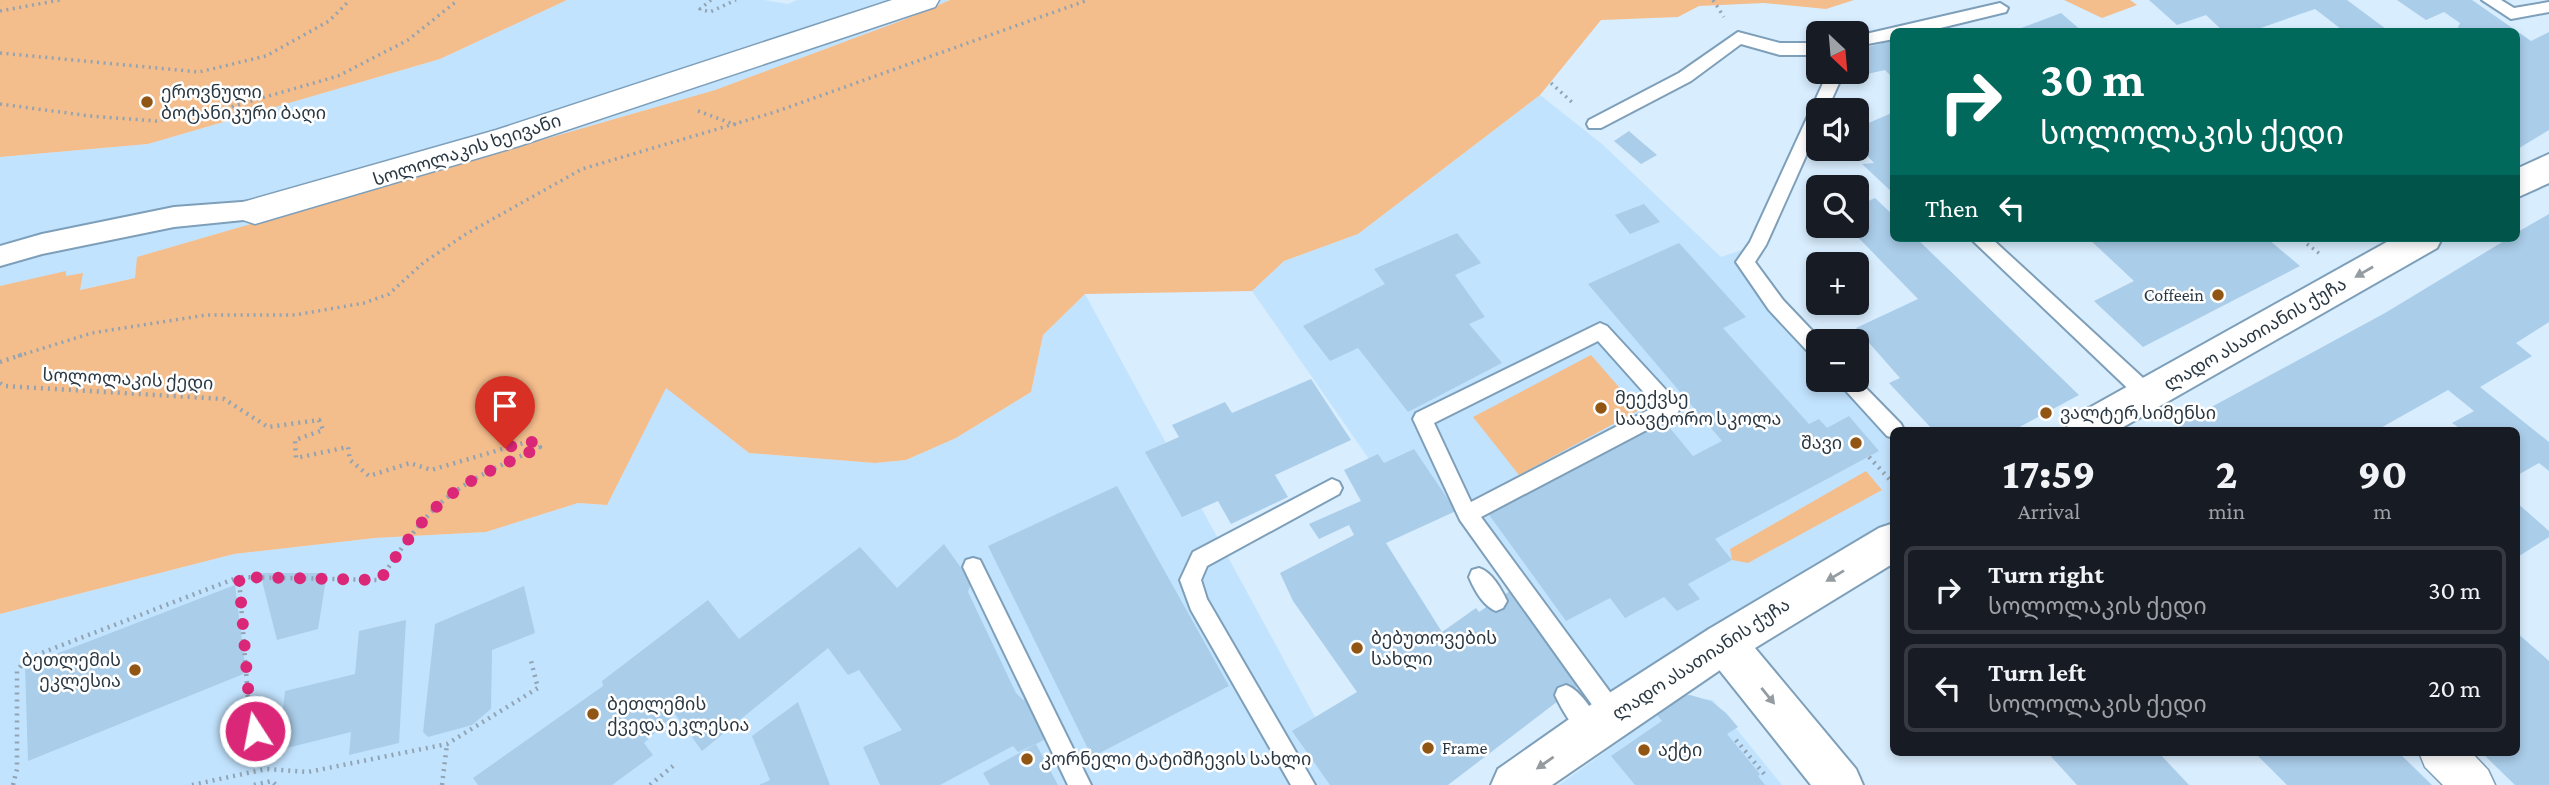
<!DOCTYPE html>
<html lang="en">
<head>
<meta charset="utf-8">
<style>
  :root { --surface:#171b24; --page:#242831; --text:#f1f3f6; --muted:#9ea1a6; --line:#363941 }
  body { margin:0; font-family:"Crimson Pro","Noto Sans Georgian",serif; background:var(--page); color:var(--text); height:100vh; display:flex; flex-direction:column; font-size:26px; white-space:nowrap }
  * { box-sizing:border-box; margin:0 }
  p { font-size:23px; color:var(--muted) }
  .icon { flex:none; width:38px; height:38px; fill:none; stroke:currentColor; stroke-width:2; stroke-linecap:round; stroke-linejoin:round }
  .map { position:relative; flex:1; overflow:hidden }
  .sheet { position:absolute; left:1890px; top:427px; width:630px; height:329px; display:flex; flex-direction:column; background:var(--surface); border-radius:10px; box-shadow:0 4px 10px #0003 }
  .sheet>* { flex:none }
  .guide { position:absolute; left:1890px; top:28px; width:630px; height:214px; border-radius:10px; box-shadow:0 4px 10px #0003; background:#00695c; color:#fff; overflow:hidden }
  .needle { width:46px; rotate:154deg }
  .controls { position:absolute; left:1806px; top:21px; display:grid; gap:14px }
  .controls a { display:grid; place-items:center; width:63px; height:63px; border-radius:10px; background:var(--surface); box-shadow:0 4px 10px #0003; font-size:35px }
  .pin { position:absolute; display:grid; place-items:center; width:60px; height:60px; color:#fff; margin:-72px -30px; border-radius:50% 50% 50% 0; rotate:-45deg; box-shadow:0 0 7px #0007 }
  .pin .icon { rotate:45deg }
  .me { position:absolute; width:77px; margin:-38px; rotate:349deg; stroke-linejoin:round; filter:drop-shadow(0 0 5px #0008) }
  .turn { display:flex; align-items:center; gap:24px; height:147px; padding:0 35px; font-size:32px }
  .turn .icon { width:91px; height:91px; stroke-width:2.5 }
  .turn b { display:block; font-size:49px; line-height:60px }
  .then { display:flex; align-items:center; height:66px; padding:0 35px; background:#0003; gap:14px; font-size:26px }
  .eta { display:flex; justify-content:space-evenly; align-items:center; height:119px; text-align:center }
  .eta b { font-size:42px; font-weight:800; line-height:49px }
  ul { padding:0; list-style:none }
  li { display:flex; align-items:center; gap:21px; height:88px; margin:0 14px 10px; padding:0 21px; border:4px solid var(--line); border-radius:10px }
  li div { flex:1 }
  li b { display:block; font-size:26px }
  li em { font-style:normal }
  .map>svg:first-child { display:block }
  .built { fill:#c2e3fe }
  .green { fill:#f4bd8c }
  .building { fill:#aacde9 }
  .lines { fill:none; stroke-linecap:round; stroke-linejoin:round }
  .service-casing { stroke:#7e9fb9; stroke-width:4 }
  .pedestrian-casing { stroke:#7e9fb9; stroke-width:4 }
  .minor-casing { stroke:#7e9fb9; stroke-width:3 }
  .tertiary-casing { stroke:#7e9fb9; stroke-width:4 }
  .secondary-casing { stroke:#7e9fb9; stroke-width:4 }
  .path-far1 { stroke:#92a4b3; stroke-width:3.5; stroke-dasharray:2 4.5; stroke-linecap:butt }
  .path { stroke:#92a4b3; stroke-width:4.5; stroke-dasharray:2 5; stroke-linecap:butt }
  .service { fill:#fff; fill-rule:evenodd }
  .pedestrian { fill:#fff; fill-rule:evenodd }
  .minor { fill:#fff; fill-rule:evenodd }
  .tertiary { fill:#fff; fill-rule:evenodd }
  .secondary { fill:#fff; fill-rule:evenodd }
  .oneway { fill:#949ca1 }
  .route { stroke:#db2777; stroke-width:12; stroke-dasharray:0 21.6 }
  .poi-dot { fill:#915614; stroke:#fff; stroke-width:2.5 }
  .labels { text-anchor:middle; stroke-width:5; stroke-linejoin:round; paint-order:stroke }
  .poi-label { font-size:18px; fill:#2a3843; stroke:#fff; text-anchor:start }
  .street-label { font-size:18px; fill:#2a3843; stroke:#fff }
</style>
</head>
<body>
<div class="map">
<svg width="2549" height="785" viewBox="0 0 2549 785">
  <rect width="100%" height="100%" fill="#d8edfe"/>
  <g class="built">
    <polygon points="567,0 764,0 788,4 797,0 950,0 903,20 715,90 138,257 135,278 79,290 65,276 0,286 0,157 148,144 440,59"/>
    <polygon points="1540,95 1602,144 1721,257 1757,245 1745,262 1776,305 1818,352 1818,380 1843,380 1893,435 1893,526 1592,715 1415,455 1378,472 1252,291 1284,261 1358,234"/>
    <polygon points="1085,294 1352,785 0,785 0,614 234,554 375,538 486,532 578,503 606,505 665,387 749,453 875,463 906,460 956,438 1031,392 1043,335"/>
    <polygon points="1681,697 1713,700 1782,785 1559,785"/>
  </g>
  <g class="green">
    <polygon points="0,0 567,0 440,59 148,144 0,157"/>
    <polygon points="950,0 1854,0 1826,9 1764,3 1699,6 1678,17 1601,20 1540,95 1358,234 1284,261 1252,291 1085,294 1043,335 1031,392 956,438 906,460 875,463 749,453 666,388 607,505 578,503 486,532 375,538 234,554 0,614 0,286 66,271 66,276 83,273 80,290 135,278 137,257 715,90 903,20"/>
    <polygon points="2064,0 2130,0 2137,5 2102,18"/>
    <polygon points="1591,355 1639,410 1519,475 1473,417"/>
    <polygon points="1866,471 1882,490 1748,563 1732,560 1730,549"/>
  </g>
  <g class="building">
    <polygon points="2149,0 2347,0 2390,32 2345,32 2315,9 2249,32 2224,32 2206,15 2177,25"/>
    <polygon points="2397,0 2472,0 2531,41 2549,32 2549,130 2516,150 2516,32 2456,32 2460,23 2444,12 2426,20"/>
    <polygon points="2061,13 2083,32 2013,32 2013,31"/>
    <polygon points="1894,40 1894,79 1885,70 1867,74 1857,61 1857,50"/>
    <polygon points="1894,112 1894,194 1862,164 1874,163 1857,145 1857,128"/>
    <polygon points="1629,131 1638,139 1657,155 1641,164 1614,141"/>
    <polygon points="1875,198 1894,216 1894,238 1916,238 2079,395 2014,430 1933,430 1889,383 1900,378 1856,328 1918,299 1847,226 1857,226 1857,206"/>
    <polygon points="1644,204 1660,222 1630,234 1615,215"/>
    <polygon points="2549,214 2549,322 2516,343 2532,356 2480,387 2549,442 2549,471 2539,463 2516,476 2516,430 2462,430 2452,423 2474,411 2448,390 2377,430 2169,430 2385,313 2509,238 2516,238 2516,233"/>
    <polygon points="1457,233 1481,263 1455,275 1485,317 1469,324 1502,363 1408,412 1358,348 1330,361 1303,326 1385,284 1374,269"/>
    <polygon points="2088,238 2274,238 2269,240 2300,266 2143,347 2094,301 2134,281"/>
    <polygon points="1679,243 1746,317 1723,328 1809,424 1819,419 1827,428 1849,416 1879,451 1715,539 1732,560 1688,584 1700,599 1677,611 1664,597 1625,618 1610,598 1566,621 1487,512 1665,422 1693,456 1722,441 1588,284"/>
    <polygon points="1311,379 1351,440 1275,475 1288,497 1231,524 1218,501 1182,517 1145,452 1179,437 1172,425 1225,402 1232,413"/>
    <polygon points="1414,449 1456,511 1386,543 1442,632 1476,608 1479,612 1510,591 1579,685 1448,785 1330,785 1292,731 1357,692 1293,601 1280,573 1354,535 1349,525 1319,539 1309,524 1361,501 1344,470 1378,454 1384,463"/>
    <polygon points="1117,486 1229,686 1092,757 988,546"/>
    <polygon points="2516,502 2549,531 2549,537 2516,558"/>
    <polygon points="944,544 971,582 968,592 1016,693 1023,700 1027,698 1051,736 1036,744 1018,752 1013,746 940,785 880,785 863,747 902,730 859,670 848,675 828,648 702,751 675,714 644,743 653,755 612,785 478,785 473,778 603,686 602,681 708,600 739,639 860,547 897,588"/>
    <polygon points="260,573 327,573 318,629 277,640"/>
    <polygon points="235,585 246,673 28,761 25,666"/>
    <polygon points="524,586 535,633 492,650 491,709 472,725 428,737 423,732 435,624"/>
    <polygon points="406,620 399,743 349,755 351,732 279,750 285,691 355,674 359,631"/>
    <polygon points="2516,632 2549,661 2549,785 2515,785 2481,752 2516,752"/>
    <polygon points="1690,695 1711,701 1726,713 1738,727 1727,734 1760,774 1758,776 1765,785 1635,785 1611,756 1662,721 1653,710 1679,696"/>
    <polygon points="798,702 830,785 759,785 770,780 752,736"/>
    <polygon points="1036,744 1058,785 990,785 983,773"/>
    <polygon points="2047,752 2158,752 2189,785 2077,785"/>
    <polygon points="2254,752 2398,752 2432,785 2287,785"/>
  </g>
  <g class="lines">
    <g class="service-casing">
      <g id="service">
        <polygon points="2482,0 2501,0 2514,8 2549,2 2549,12 2511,19"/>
        <polygon points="2000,3 2008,8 2006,12 1924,32 1894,32 1894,39 1857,46 1857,36"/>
        <polygon points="1738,32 1780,43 1818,43 1818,55 1780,55 1741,44 1691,81 1601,128 1589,128 1587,124 1589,120 1679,73"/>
        <polygon points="1818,72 1834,72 1840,81 1827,110 1818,110 1818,129 1766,245 1755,262 1783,300 1822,341 1818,341 1818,358 1811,355 1769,310 1736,262 1750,242 1824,81"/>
        <polygon points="1970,238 1991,238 2155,389 2158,395 2155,401 2148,403 2141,401"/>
        <path d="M1600,323L1607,326L1677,402L1680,408L1677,414L1481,517L1621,707L1624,715L1621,723L1613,726L1605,723L1460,520L1413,419L1416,413ZM1598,341L1656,406L1471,502L1434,423Z"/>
        <polygon points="1857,379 1901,424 1904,430 1894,430 1894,438 1887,436 1836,380"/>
        <polygon points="1332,479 1339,482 1342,488 1339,494 1207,566 1201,580 1207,599 1315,785 1291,785 1191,610 1180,580 1193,552"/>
        <polygon points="973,558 980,560 1091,785 1068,785 963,567 966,560"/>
        <path d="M1479,568C1492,572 1501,589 1507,601L1503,608L1496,611C1483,606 1474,589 1469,577L1472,570Z"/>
        <path d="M1566,685C1581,690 1596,715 1602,730L1599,738L1591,741C1576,735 1562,710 1555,695L1558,688Z"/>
      </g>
    </g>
    <g class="pedestrian-casing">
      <polygon id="pedestrian" points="255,201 264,204 268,211 264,218 174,227 42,254 0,266 0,246 42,234 174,207"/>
    </g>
    <g class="minor-casing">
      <g id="minor">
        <polygon points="892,0 939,0 935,7 519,146 255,224 243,220 238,211 243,202 496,130"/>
        <polygon points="2419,752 2471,752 2488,770 2495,785 2443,785 2425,767"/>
      </g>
    </g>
    <g class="tertiary-casing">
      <polygon id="tertiary" points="1724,623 1739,629 1746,643 1739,657 1552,785 1491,785 1498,769 1575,715 1709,629"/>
    </g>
    <g class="secondary-casing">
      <g id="secondary">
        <polygon points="2549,154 2549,183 2516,198 2516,169"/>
        <polygon points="2394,238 2442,238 2437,248 2118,430 2066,430 2071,418"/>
        <polygon points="1894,523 1894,563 1755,648 1856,769 1863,785 1811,785 1709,657 1702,643 1709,629 1879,528"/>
      </g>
    </g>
    <g class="path-far1">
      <polyline points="711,0 700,9 710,12 736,0"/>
      <polyline points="1713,0 1724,17"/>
      <polyline points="0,11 60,0"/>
      <polyline points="0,53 199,72 266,56 329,21 350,0"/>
      <polyline points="1551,83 1574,104"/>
      <polyline points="0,104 90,116 156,121 227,108 338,76 408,40 458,0"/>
      <polyline points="698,111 736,125"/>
      <polyline points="2307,244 2320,254"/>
      <polyline points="18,356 92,333 206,315 295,315 364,303 389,294 423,263 466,234 582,169 775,112 1088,0"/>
    </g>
    <g class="path">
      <polyline points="0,362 24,354"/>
      <path d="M0,383L4,386L224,399L268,427L319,420L323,430L295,440L296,458L348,447L350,460L369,476L410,463L431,470L530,441L540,447C509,462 476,475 449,496C420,519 400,550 380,580L239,577"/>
      <polyline points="1869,457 1893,483"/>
      <polyline points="1736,740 1765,775"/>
      <polyline points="13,785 17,769 17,671 26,659 239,577 249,711 266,769"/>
      <polyline points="192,785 266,769 308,772 447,744 538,688 530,657"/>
      <polyline points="254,785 272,781 276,785"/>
      <polyline points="442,785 447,744"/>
      <polyline points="650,785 673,766"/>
    </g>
    <use href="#service" class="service"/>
    <use href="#pedestrian" class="pedestrian"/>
    <use href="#minor" class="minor"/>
    <use href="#tertiary" class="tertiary"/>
    <use href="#secondary" class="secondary"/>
  </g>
  <defs><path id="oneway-solid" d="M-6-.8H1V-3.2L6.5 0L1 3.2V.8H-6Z" transform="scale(1.75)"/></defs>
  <g class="oneway">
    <use href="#oneway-solid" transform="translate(2364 272) rotate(150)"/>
    <use href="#oneway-solid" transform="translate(1835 576) rotate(149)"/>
    <use href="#oneway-solid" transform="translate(1768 696) rotate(51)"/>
    <use href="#oneway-solid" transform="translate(1545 763) rotate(145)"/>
  </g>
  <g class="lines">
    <path class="route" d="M255,731L250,712L239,577L380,580C399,552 421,518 449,496C476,475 510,462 540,447L530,441L505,448"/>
  </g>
  <g class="poi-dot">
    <circle cx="147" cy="102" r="7"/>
    <circle cx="2218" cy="295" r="7"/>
    <circle cx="1601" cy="408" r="7"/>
    <circle cx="2046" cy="413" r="7"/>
    <circle cx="1856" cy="443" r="7"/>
    <circle cx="1357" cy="648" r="7"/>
    <circle cx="135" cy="670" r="7"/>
    <circle cx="593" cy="714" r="7"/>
    <circle cx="1428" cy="748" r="7"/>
    <circle cx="1644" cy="750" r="7"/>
    <circle cx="1027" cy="759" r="7"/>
  </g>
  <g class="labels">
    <g class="poi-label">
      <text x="161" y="98">ეროვნული<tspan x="161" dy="21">ბოტანიკური ბაღი</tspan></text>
      <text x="2204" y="301" text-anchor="end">Coffeein</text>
      <text x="1615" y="404">მეექვსე<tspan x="1615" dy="21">საავტორო სკოლა</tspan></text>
      <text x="2060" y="419">ვალტერ სიმენსი</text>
      <text x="1842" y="449" text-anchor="end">შავი</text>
      <text x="1371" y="644">ბებუთოვების<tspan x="1371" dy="21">სახლი</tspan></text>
      <text x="121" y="666" text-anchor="end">ბეთლემის<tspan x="121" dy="21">ეკლესია</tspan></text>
      <text x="607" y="710">ბეთლემის<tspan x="607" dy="21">ქვედა ეკლესია</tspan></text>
      <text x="1442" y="754">Frame</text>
      <text x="1658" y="756">აქტი</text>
      <text x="1041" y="765">კორნელი ტატიშჩევის სახლი</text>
    </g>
    <g class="street-label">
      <text transform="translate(467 150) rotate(-18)" y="6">სოლოლაკის ხეივანი</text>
      <text transform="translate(2255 334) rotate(-30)" y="6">ლადო ასათიანის ქუჩა</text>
      <text transform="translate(128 379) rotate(3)" y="6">სოლოლაკის ქედი</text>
      <text transform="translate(1701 659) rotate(-33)" y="6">ლადო ასათიანის ქუჩა</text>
    </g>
  </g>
</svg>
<div class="controls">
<a><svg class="needle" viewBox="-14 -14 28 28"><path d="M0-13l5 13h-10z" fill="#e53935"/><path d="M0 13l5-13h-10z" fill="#9ea1a6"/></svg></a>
<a><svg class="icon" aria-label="sound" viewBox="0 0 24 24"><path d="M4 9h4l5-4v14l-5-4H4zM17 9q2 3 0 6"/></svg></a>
<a><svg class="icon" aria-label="search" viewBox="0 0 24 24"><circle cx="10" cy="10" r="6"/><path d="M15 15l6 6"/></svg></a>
<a>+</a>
<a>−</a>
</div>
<div class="pin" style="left:505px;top:448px;background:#d93025"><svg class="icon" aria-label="arrive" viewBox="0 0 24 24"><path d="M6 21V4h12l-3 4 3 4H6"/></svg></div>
<svg class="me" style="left:255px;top:731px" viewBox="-20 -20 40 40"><circle r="17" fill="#db2777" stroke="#fff" stroke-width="3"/><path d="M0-11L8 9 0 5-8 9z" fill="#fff"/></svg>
<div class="guide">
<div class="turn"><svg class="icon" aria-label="right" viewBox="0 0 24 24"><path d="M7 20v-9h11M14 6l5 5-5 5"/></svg><div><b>30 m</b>სოლოლაკის ქედი</div></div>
<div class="then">Then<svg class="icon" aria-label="left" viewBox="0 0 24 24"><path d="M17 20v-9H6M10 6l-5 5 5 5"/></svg></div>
</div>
<section class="sheet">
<div class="eta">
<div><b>17:59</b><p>Arrival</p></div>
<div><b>2</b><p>min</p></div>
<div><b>90</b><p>m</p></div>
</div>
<ul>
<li><svg class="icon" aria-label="right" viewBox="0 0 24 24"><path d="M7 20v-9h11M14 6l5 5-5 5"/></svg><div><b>Turn right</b><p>სოლოლაკის ქედი</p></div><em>30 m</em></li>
<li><svg class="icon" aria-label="left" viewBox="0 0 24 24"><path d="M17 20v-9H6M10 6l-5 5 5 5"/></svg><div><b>Turn left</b><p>სოლოლაკის ქედი</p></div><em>20 m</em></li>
</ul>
</section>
</div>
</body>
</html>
